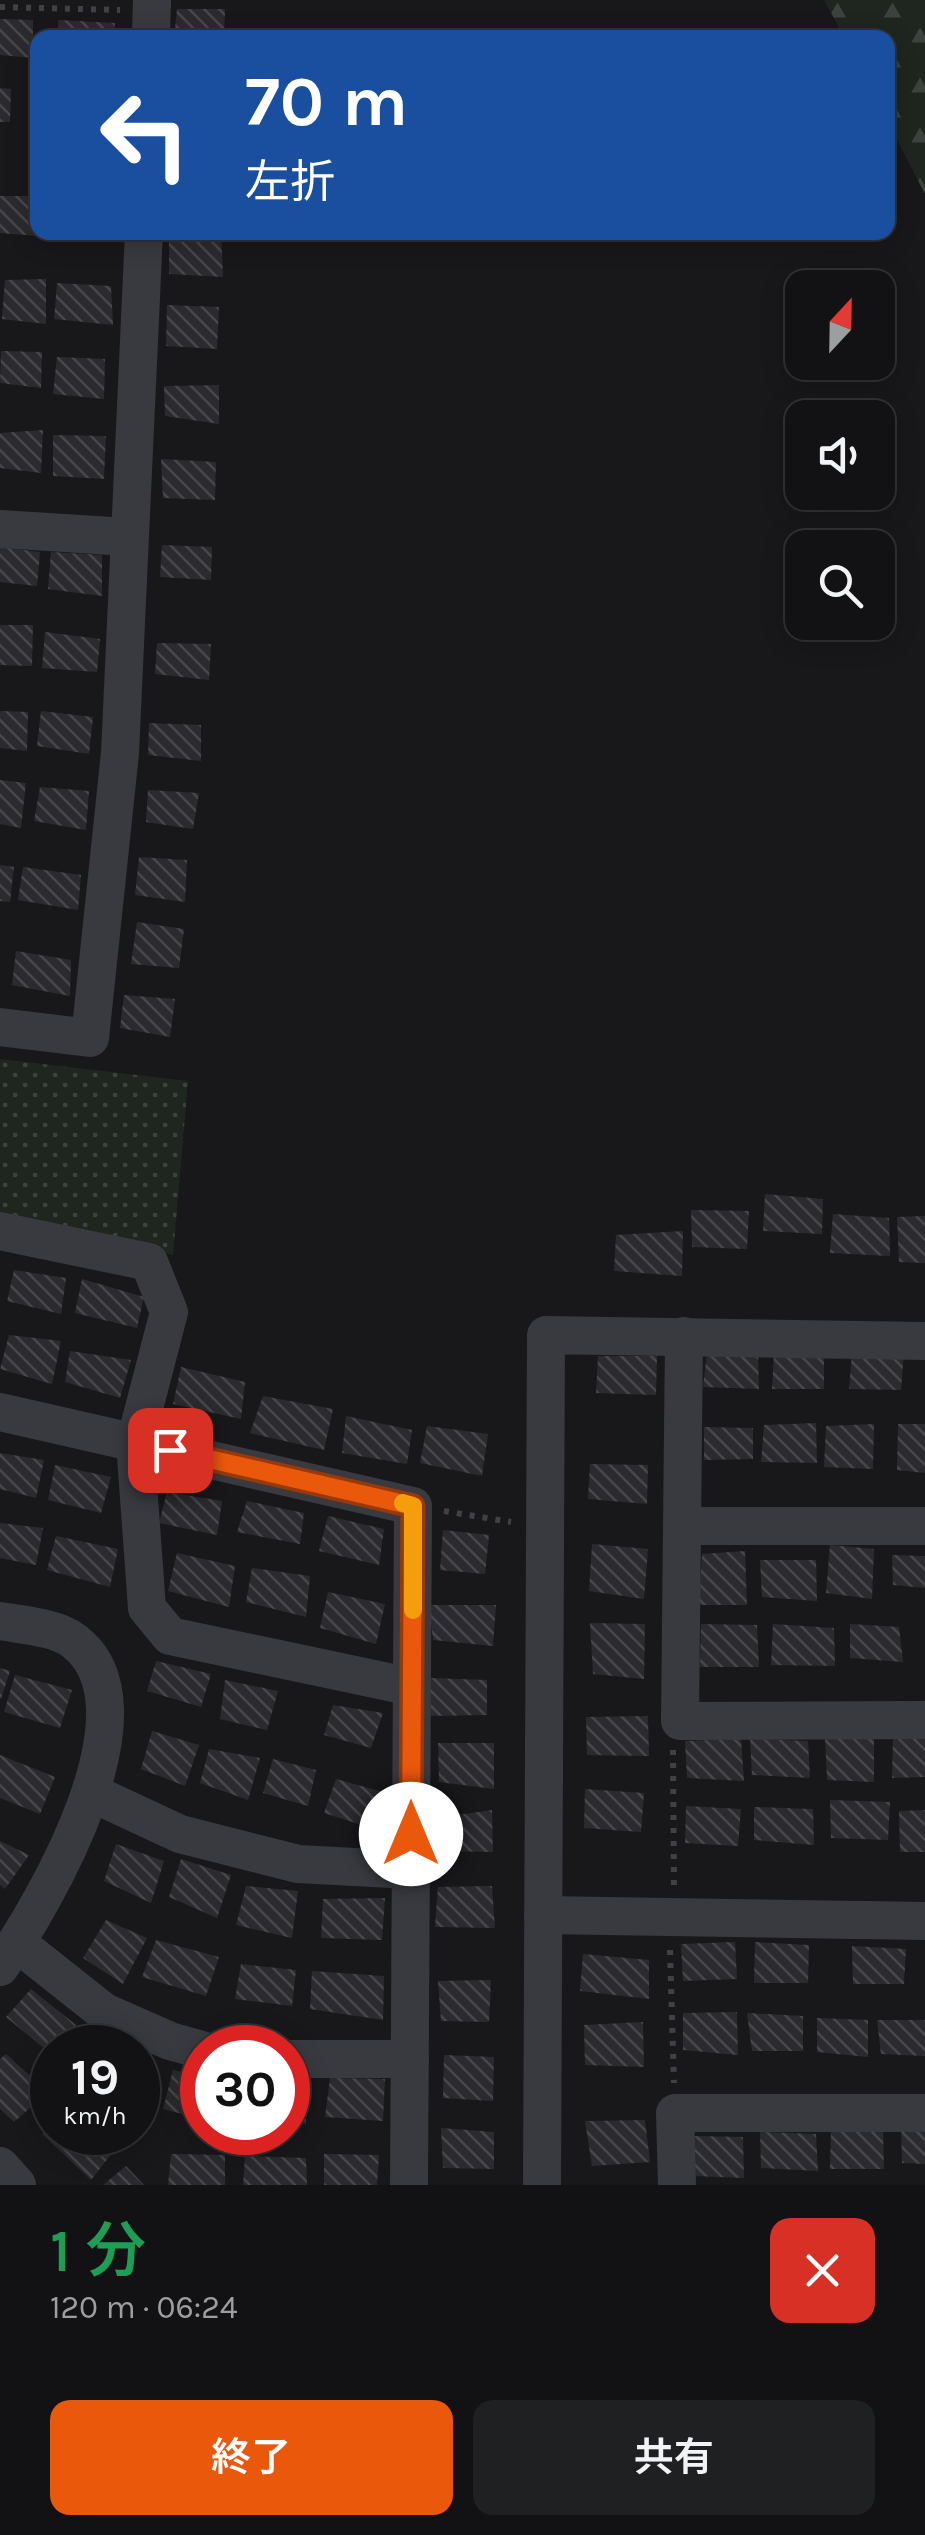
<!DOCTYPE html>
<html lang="ja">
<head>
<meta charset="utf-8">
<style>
  :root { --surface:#121214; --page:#1f2022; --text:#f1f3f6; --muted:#9c9ea0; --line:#313234; --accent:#ea580c }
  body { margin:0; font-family:Karla,"Noto Sans JP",sans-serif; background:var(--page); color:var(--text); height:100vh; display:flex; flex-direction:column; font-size:38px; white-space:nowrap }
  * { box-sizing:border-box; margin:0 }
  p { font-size:32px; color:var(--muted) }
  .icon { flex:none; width:55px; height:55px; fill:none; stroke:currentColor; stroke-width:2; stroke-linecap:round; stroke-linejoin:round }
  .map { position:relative; height:2185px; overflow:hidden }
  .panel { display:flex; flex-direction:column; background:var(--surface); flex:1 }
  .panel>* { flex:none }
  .top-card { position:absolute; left:30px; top:30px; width:865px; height:210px; border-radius:20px; box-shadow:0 5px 25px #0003,0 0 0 2px var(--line); background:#1a4fa0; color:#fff; overflow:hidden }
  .needle { width:65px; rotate:22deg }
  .fabs { position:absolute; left:785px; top:270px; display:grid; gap:20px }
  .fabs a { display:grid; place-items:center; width:110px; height:110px; border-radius:20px; background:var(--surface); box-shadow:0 5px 25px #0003,0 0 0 2px var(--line); font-size:50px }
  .speed { position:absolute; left:30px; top:2025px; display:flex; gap:20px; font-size:50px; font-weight:700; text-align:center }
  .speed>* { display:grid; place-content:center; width:130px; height:130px; border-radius:50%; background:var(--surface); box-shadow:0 5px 25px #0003,0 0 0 2px var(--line); line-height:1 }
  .speed small { font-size:25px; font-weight:400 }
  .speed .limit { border:15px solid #d22; background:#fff; color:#111 }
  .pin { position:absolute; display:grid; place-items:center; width:85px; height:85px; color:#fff; margin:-42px; border-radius:20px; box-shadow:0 5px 15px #0006 }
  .me { position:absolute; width:110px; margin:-55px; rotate:0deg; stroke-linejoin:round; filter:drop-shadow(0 0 8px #0008) }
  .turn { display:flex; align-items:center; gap:35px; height:210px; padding:0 50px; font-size:45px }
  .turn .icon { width:130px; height:130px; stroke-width:2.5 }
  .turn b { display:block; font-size:70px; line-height:85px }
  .round { display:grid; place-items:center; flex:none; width:105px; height:105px; border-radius:20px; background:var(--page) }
  .headline { display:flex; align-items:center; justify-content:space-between; height:170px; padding:0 50px }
  h1 { font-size:60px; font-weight:600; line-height:75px; color:#1e9e55 }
  .primary-button { display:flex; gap:20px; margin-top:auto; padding:20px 50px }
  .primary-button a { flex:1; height:115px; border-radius:20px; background:var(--accent); color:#fff; font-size:40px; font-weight:600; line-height:115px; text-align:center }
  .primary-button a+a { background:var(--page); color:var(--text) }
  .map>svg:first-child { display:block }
  .forest { fill:url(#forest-firs) }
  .park { fill:url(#park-dots) }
  .building { fill:url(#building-back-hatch) }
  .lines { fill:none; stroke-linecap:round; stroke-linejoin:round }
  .path { stroke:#3f4147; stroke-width:6; stroke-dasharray:5 8; stroke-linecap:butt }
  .street { stroke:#393a40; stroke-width:38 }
  .route-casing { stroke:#983908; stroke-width:25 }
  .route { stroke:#ea580c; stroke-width:18 }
  .slow { stroke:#f59e0b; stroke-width:18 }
</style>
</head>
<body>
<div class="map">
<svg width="925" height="2185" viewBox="0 0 925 2185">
  <defs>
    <pattern id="forest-firs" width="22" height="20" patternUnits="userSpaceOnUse" patternTransform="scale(2.5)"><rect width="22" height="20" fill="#1e261f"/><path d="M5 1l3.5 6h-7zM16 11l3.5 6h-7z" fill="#3c433e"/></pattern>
    <pattern id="park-dots" width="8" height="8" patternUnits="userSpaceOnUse" patternTransform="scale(2.5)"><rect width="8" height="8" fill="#1e261f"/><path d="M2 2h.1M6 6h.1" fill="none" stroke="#3c433e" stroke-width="1.8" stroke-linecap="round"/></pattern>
    <pattern id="building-back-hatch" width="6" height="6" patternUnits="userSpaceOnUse" patternTransform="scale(2.5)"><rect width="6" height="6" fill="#2b2b2f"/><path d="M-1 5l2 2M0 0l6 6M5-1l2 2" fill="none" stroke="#47474b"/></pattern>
  </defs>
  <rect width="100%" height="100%" fill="#18181b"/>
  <polygon class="forest" points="824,0 925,0 925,194 888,122 888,38 844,37"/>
  <polygon class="park" points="0,1059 188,1081 173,1255 0,1219"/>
  <g class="building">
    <polygon points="177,9 225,9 224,38 174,38"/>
    <polygon points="0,19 33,20 33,58 0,55"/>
    <polygon points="58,20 115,23 114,38 59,38"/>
    <polygon points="33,87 38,87 38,125 30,125"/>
    <polygon points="0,88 11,89 10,122 0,122"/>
    <polygon points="0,196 38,196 38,236 0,233"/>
    <polygon points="221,232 223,277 169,274 169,236"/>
    <polygon points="46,279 46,324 2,319 5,280"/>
    <polygon points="57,283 111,286 113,325 54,319"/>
    <polygon points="167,305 219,307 217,349 166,346"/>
    <polygon points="1,351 42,352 41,388 0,383"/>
    <polygon points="57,357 105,359 104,399 53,394"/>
    <polygon points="219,385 219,424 165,416 164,386"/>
    <polygon points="43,430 41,473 0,468 0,433"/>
    <polygon points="53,435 106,436 104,479 53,476"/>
    <polygon points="161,459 216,462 215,500 163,498"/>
    <polygon points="162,545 212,547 211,580 160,577"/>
    <polygon points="0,547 40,552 37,586 0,582"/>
    <polygon points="51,552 102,555 102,596 48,589"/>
    <polygon points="0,625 33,625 32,666 0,665"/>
    <polygon points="45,632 100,639 97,672 42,668"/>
    <polygon points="157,643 211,644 209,680 155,674"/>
    <polygon points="0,711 28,712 27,751 0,748"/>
    <polygon points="41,711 93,717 89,754 37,746"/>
    <polygon points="149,723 201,725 201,761 148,755"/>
    <polygon points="0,780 26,783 21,828 0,824"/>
    <polygon points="40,787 89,791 86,830 34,821"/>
    <polygon points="148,790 199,793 193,829 146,822"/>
    <polygon points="139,857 187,860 185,902 135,895"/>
    <polygon points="0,865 14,867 10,902 0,901"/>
    <polygon points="23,867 81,875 78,910 18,900"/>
    <polygon points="137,922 184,929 179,968 131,964"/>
    <polygon points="16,951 71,960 70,996 12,985"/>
    <polygon points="124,995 175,999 170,1037 120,1028"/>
    <polygon points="765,1194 823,1199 822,1234 763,1231"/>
    <polygon points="691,1210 749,1211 747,1249 692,1247"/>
    <polygon points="833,1214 889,1218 890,1256 830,1253"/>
    <polygon points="925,1216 925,1263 899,1262 897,1217"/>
    <polygon points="683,1231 682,1276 614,1271 616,1235"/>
    <polygon points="14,1270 66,1278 61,1314 7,1301"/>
    <polygon points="82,1279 144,1297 137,1328 75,1313"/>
    <polygon points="9,1335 61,1341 52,1384 0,1369"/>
    <polygon points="70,1351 131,1360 120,1398 65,1382"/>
    <polygon points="824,1351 824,1389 772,1389 774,1353"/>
    <polygon points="904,1351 901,1390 849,1389 852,1353"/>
    <polygon points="707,1352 758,1352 759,1389 703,1387"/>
    <polygon points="598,1356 657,1356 656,1395 596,1393"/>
    <polygon points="181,1367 245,1382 241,1419 173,1404"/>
    <polygon points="263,1396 333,1409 324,1450 250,1433"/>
    <polygon points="346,1416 412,1430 407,1464 342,1453"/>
    <polygon points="816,1423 817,1463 761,1462 764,1425"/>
    <polygon points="874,1424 873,1469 824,1467 826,1426"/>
    <polygon points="898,1424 925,1424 925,1473 897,1470"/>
    <polygon points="427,1426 488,1434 482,1476 420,1463"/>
    <polygon points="704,1427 753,1428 753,1459 704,1460"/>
    <polygon points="0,1453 44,1460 36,1498 0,1489"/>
    <polygon points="590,1464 648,1465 647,1504 588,1499"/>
    <polygon points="55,1465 111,1477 101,1513 48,1500"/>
    <polygon points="167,1492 222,1501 217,1535 159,1523"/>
    <polygon points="247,1501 304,1513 300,1544 237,1532"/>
    <polygon points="328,1516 384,1529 379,1565 319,1551"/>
    <polygon points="0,1523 43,1528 36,1565 0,1558"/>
    <polygon points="443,1530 489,1535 485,1574 440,1570"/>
    <polygon points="56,1536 118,1549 110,1587 47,1570"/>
    <polygon points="592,1544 648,1549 644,1599 589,1591"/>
    <polygon points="830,1545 874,1549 872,1599 826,1593"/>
    <polygon points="745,1551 747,1605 699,1605 702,1554"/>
    <polygon points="177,1553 235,1566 229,1607 168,1591"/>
    <polygon points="892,1555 925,1556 925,1588 893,1585"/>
    <polygon points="760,1560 816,1560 817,1601 762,1597"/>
    <polygon points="252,1568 310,1576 306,1617 246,1602"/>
    <polygon points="328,1592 385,1604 376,1644 320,1628"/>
    <polygon points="429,1605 496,1605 493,1646 433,1640"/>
    <polygon points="590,1623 645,1624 644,1679 593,1674"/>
    <polygon points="701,1624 757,1625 759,1667 700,1667"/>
    <polygon points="773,1624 834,1628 835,1666 771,1665"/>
    <polygon points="850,1624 899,1627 903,1662 850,1658"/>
    <polygon points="156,1661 211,1674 201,1707 147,1691"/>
    <polygon points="0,1668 10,1671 1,1699 0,1699"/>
    <polygon points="15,1675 72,1690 60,1728 4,1712"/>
    <polygon points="429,1678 487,1680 487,1715 431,1716"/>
    <polygon points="225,1680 278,1691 267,1730 220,1719"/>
    <polygon points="333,1705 383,1713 371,1748 324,1735"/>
    <polygon points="648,1716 649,1756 587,1755 586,1717"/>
    <polygon points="152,1731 199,1745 185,1786 141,1769"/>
    <polygon points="874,1736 874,1782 827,1780 825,1737"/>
    <polygon points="893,1736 925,1736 925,1777 892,1778"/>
    <polygon points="741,1739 744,1781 687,1778 685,1741"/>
    <polygon points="750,1739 808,1741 810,1778 752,1775"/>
    <polygon points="438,1743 494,1743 494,1789 439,1782"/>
    <polygon points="209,1749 260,1758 248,1800 200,1783"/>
    <polygon points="0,1755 55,1777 40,1814 0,1798"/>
    <polygon points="273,1759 316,1770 308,1806 263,1793"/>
    <polygon points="336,1779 383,1792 371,1828 324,1813"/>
    <polygon points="585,1789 644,1793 641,1832 584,1828"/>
    <polygon points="830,1800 890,1802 888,1840 831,1838"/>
    <polygon points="686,1806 741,1809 738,1846 685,1843"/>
    <polygon points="754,1807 813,1809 814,1845 754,1840"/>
    <polygon points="492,1810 493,1852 439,1851 437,1818"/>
    <polygon points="925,1810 925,1852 900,1852 899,1811"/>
    <polygon points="0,1841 29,1855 5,1889 0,1885"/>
    <polygon points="116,1844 164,1861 151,1903 104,1881"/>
    <polygon points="181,1859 231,1875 217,1918 169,1897"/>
    <polygon points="246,1886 298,1891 292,1938 236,1925"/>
    <polygon points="492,1886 495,1928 435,1927 438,1887"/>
    <polygon points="385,1898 382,1940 321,1938 323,1899"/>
    <polygon points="106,1920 147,1938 123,1984 83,1958"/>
    <polygon points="156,1940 219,1957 206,1996 142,1977"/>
    <polygon points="735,1942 737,1979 683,1981 681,1944"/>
    <polygon points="755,1942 809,1945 808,1983 754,1983"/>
    <polygon points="852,1946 906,1949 904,1984 853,1984"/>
    <polygon points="583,1954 649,1960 649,1999 580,1991"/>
    <polygon points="241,1964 296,1970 292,2006 235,1999"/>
    <polygon points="312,1971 384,1976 383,2020 310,2009"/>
    <polygon points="491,1980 489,2022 441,2021 438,1981"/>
    <polygon points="31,1989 76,2025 59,2048 52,2048 52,2055 6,2017"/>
    <polygon points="737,2012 738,2055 683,2050 683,2013"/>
    <polygon points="747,2013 803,2016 803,2051 752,2051"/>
    <polygon points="817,2018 868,2020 868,2057 817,2052"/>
    <polygon points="877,2020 925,2020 925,2056 881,2054"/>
    <polygon points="643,2022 644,2067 585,2065 584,2025"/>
    <polygon points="6,2054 48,2092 14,2122 0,2109 0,2059"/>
    <polygon points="444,2055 494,2057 493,2101 443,2098"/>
    <polygon points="173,2070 202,2077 202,2119 163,2109"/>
    <polygon points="330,2078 385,2079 383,2121 325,2117"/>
    <polygon points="288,2085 304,2086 306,2124 288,2123"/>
    <polygon points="645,2120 650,2162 592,2166 585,2121"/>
    <polygon points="52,2122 52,2132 93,2132 113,2152 91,2180 42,2134"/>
    <polygon points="901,2126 925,2126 925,2164 902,2163"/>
    <polygon points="441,2128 494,2132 494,2169 443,2168"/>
    <polygon points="831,2130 883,2131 884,2169 830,2169"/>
    <polygon points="760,2132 816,2134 818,2171 761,2168"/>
    <polygon points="694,2136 743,2137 744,2178 694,2176"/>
    <polygon points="171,2154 225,2155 225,2185 168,2185"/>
    <polygon points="324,2154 379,2155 377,2185 324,2185"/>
    <polygon points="245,2156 306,2158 307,2185 243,2185"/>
    <polygon points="126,2166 144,2185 103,2185"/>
  </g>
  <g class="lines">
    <g class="path">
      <polyline points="0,7 120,10"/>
      <polyline points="444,1511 511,1522"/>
      <polyline points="673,1750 674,1888"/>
      <polyline points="670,1950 674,2083"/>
    </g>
    <g class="street">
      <polyline points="151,38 152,0"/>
      <polyline points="0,529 128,537"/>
      <polyline points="0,1027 90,1038 120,753 144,232"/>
      <polyline points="0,1231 149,1262 169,1312 135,1443 147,1608 170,1636 412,1687"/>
      <polyline points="684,1336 680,1721 925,1720"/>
      <polyline points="0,1412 413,1506 409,2185"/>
      <polyline points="682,1526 925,1526"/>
      <path d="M0,1621C22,1625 56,1627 74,1641C160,1706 45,1902 0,1967"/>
      <polyline points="92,1793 180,1834 298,1864 411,1870"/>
      <polyline points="543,1915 925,1921"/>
      <polyline points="17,1943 104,2012 170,2041 202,2050"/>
      <polyline points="288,2059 410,2059"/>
      <polyline points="0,2166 17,2185"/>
      <polyline points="542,2185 546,1335 925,1341"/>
      <polyline points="677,2185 675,2113 925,2113"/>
    </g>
  </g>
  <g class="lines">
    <g class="route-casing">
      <polyline id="route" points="170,1450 413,1506 411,1834"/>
    </g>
    <use href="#route" class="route"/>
    <polyline class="slow" points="403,1503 413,1506 413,1610"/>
  </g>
</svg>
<div class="fabs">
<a><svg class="needle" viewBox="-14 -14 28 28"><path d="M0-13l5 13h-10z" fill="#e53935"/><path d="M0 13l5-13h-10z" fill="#9c9ea0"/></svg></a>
<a><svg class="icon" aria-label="sound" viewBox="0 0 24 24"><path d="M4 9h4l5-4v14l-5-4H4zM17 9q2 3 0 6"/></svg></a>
<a><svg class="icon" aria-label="search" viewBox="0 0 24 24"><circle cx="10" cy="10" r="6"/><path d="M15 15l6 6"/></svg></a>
</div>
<div class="speed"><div>19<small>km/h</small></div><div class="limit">30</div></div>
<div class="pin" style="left:170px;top:1450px;background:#d93025"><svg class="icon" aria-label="arrive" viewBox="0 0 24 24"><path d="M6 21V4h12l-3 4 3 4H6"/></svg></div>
<svg class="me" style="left:411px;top:1834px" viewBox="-20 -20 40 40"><circle r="19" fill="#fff"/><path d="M0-13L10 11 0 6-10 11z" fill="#ea580c"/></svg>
<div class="top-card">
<div class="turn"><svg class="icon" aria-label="left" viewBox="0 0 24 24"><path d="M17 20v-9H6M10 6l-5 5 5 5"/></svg><div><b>70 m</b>左折</div></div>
</div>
</div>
<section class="panel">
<div class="headline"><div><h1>1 分</h1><p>120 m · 06:24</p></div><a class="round" style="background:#d93025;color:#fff"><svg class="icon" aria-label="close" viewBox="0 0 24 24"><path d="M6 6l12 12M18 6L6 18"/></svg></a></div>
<div class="primary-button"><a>終了</a><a>共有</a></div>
</section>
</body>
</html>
